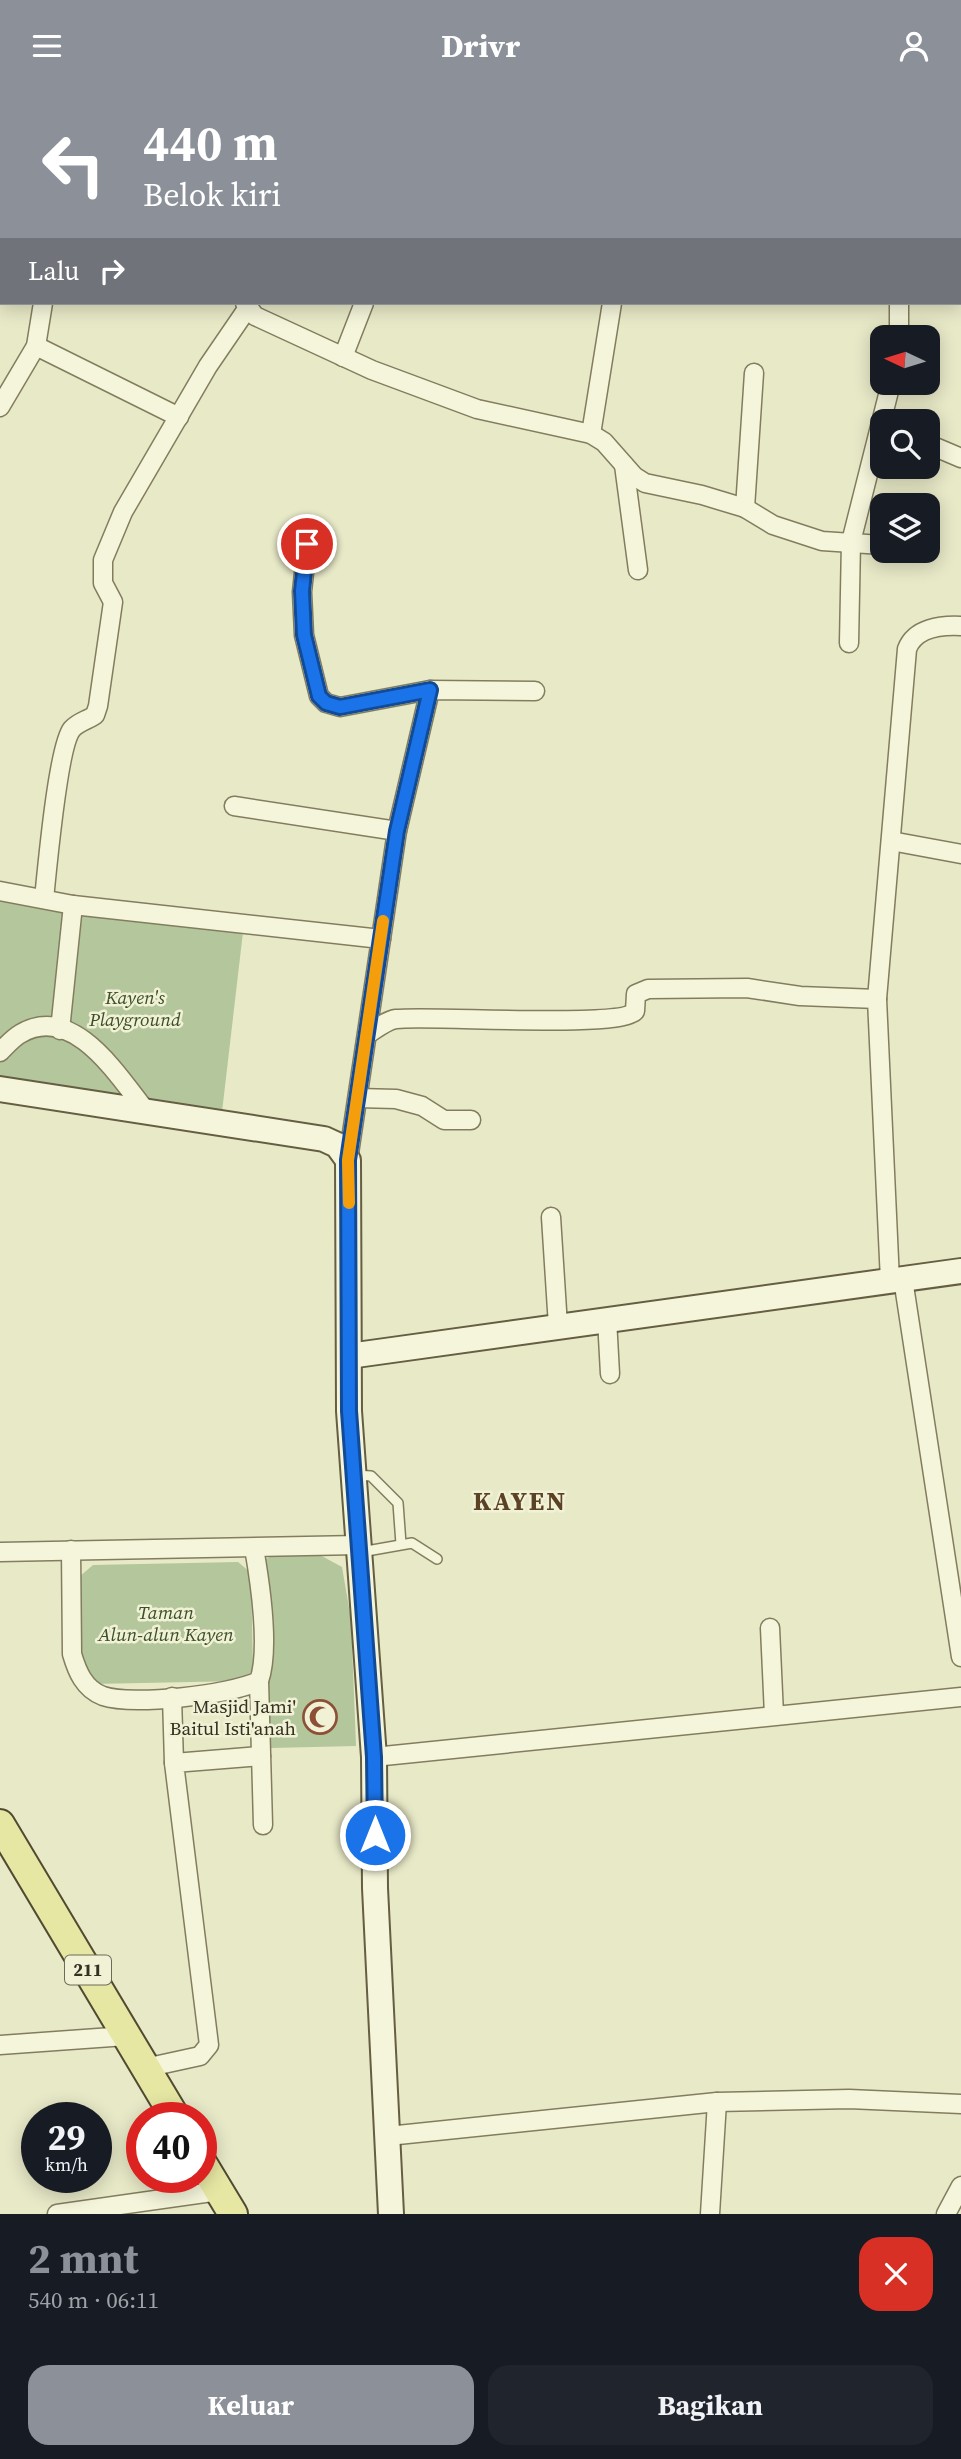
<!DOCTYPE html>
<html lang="id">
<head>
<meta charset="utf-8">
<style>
  :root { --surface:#171b24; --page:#20242c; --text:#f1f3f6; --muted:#9ea1a6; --accent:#8c9099 }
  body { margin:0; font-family:"Source Serif 4",serif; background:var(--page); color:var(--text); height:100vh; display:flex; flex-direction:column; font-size:26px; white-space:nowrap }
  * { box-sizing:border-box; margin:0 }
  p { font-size:23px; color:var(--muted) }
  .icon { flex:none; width:38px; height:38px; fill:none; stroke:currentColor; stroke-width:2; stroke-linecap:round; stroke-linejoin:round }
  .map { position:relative; height:2123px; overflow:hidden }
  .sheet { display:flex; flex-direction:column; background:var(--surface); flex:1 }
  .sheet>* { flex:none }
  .hud { position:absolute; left:0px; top:0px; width:962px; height:214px; box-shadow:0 4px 18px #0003; background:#8c9099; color:#fff; overflow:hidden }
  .needle { width:46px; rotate:274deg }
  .tools { position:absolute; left:870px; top:234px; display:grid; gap:14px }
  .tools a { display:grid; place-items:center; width:70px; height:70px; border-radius:14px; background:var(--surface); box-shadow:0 4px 18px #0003; font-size:35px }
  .speed { position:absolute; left:21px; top:2011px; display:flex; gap:14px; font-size:35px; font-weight:700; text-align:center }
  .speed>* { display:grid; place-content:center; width:91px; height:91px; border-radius:50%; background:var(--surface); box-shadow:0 4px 18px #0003; line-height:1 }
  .speed small { font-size:18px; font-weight:400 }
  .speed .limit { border:10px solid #d22; background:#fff; color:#111 }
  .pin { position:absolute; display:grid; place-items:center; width:60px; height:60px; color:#fff; margin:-30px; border:4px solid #fff; border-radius:50%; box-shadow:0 2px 7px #0007 }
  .me { position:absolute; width:77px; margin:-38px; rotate:0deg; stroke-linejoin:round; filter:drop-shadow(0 0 5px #0008) }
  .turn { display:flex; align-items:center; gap:24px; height:147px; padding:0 28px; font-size:32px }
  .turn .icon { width:91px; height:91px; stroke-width:2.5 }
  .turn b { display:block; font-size:49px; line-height:60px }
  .then { display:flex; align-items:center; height:66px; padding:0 28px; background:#0003; gap:14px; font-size:26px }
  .round { display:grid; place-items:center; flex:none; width:74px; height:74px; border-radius:21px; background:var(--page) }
  .summary { display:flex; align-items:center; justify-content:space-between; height:119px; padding:0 28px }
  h1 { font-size:42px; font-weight:700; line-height:52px; color:var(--accent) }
  .action { display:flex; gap:14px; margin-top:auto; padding:14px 28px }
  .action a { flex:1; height:80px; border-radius:21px; background:var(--accent); color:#fff; font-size:28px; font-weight:700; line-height:80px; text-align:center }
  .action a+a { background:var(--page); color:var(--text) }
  header { display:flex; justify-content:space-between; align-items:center; height:91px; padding:0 28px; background:var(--accent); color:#fff; font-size:32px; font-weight:700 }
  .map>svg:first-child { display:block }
  .green { fill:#b4c69c }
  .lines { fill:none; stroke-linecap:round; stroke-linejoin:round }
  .lane-casing { stroke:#837d5f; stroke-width:12 }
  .street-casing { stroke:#837d5f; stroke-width:21 }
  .secondary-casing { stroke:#655e42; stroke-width:28 }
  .primary-casing { stroke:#514a32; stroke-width:32 }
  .lane { stroke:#f4f5da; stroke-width:9 }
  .street { stroke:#f4f5da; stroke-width:18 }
  .secondary { stroke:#f4f5da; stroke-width:24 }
  .primary { stroke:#e7e7a4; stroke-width:28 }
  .route-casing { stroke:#114b97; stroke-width:18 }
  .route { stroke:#1a73e8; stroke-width:12 }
  .slow { stroke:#f59e0b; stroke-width:12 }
  .labels { text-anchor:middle; stroke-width:5; stroke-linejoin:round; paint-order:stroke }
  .shield { fill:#f1f1d6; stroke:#6d6b57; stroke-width:2 }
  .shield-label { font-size:18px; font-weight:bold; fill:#353121 }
  .park-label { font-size:19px; font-style:italic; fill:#3a4f2a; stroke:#f1f1d6 }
  .poi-label { font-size:19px; fill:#353121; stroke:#f1f1d6; text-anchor:end }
  .district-label { font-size:26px; font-weight:bold; letter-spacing:2px; fill:#5c4225; stroke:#f1f1d6 }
</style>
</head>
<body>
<header><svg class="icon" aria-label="menu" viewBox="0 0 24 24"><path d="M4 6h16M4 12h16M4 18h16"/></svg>Drivr<svg class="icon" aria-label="person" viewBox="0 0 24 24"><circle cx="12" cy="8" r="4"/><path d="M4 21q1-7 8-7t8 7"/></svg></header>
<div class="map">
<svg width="961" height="2123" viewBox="0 0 961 2123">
  <rect width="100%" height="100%" fill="#e8e9c7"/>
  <g class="green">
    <polygon points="0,809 243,841 222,1021 0,987"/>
    <polygon points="273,1464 320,1464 342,1476 351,1528 356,1655 271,1657 265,1486 266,1468"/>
    <polygon points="238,1471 251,1482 253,1579 242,1590 92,1593 81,1579 79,1486 93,1474"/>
  </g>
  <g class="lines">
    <g class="lane-casing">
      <g id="lane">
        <polyline points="355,1384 371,1385 398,1412 401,1453"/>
        <polyline points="361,1461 412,1452 437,1468"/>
      </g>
    </g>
    <g class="street-casing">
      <g id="street">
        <polyline points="45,2 45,0"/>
        <polyline points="308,2 308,0"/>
        <polyline points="671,2 671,0"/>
        <polyline points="915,2 916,0"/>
        <polyline points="0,180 2,180"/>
        <polyline points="245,212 255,225 372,279 477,318 591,343 604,351 634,385 645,392 702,404 745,417 773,434 822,450 882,454"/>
        <polyline points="899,212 899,247"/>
        <polyline points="36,255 179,326"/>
        <polyline points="343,266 364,212"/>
        <polyline points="0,316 36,255 43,212"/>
        <polyline points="591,343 612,212"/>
        <polyline points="928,353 961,367"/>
        <polyline points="624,374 638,479"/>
        <polyline points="745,417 754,282"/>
        <polyline points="307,453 302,501 304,544 319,605 326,612 340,616 430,599 535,600"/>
        <polyline points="849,552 851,451 891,292"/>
        <polyline points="234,715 397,740"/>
        <polyline points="891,750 961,763"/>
        <polyline points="0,800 73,814 381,848 348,1069"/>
        <path d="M44,808C47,779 58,655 72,638C78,631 88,629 95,624L98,615L113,511L103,492V469L123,421L208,275L247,218"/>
        <polyline points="381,848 397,740 430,599"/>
        <path d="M877,908L907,558C915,537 941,534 961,535"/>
        <polyline points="60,939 73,814"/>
        <path d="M368,943C376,938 387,929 396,928C432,924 620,938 635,920L636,903L648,898L747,897L800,905L877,908L890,1190"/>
        <path d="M0,961C6,955 13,947 20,943C73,911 118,985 146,1020"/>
        <polyline points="358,1007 396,1008 422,1015 444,1029 471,1029"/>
        <polyline points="551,1126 558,1235"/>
        <polyline points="903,1188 961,1566"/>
        <polyline points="607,1228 610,1283"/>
        <path d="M71,1459L72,1563C77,1580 84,1598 103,1605C133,1615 229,1604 259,1590C270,1559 260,1491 254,1457"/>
        <polyline points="0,1461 359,1454"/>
        <polyline points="770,1537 774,1624"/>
        <polyline points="259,1590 263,1734"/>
        <polyline points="172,1606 174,1672"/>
        <polyline points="374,1666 961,1606"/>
        <polyline points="0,1954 126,1945"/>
        <polyline points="145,1977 200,1965 209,1954 174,1672 261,1665"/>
        <polyline points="388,2045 717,2011 849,2008 961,2013"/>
        <polyline points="57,2123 219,2100"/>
        <polyline points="710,2123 717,2011"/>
        <polyline points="946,2123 961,2095"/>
      </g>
    </g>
    <g class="secondary-casing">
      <g id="secondary">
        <polyline points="0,998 324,1048 337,1054 348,1069 349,1320 374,1666 375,1797 391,2123"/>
        <polyline points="349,1265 961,1180"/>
      </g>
    </g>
    <g class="primary-casing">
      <g id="primary">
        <polyline points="0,1733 175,2026"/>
        <polyline points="201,2070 233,2123"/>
      </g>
    </g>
    <use href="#lane" class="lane"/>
    <use href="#street" class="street"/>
    <use href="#secondary" class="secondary"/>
    <use href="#primary" class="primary"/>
  </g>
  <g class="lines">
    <g class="route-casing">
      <polyline id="route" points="307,453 302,500 304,544 319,605 326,612 340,616 430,599 397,740 348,1069 349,1320 374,1666 375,1744"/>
    </g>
    <use href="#route" class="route"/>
    <polyline class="slow" points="349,1112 348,1069 383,830"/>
  </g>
  <defs>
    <g id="mosque-ring" transform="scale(1.75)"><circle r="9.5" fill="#f1f1d6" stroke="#8b5036" stroke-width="1.5"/><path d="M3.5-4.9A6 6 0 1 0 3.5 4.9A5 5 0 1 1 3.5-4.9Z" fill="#8b5036"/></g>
  </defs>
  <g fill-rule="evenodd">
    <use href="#mosque-ring" x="320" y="1626"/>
  </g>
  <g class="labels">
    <rect class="shield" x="65" y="1864.5" width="46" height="29" rx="5"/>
    <g class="shield-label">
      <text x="88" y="1885">211</text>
    </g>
    <g class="park-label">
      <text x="135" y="913">Kayen's<tspan x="135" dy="22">Playground</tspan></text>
      <text x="166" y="1528">Taman<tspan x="166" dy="22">Alun-alun Kayen</tspan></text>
    </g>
    <g class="poi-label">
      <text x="296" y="1622">Masjid Jami'<tspan x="296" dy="22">Baitul Isti'anah</tspan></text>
    </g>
    <g class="district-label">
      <text x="520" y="1419">KAYEN</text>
    </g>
  </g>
</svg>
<div class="tools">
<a><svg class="needle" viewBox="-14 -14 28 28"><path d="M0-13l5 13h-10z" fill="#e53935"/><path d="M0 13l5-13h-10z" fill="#9ea1a6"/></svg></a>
<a><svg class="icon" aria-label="search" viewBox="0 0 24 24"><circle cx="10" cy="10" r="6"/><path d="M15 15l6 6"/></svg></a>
<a><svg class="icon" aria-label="layers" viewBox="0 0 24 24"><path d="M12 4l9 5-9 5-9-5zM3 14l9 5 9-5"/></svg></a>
</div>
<div class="speed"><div>29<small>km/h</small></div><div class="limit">40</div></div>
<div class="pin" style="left:307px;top:453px;background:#d93025"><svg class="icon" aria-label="arrive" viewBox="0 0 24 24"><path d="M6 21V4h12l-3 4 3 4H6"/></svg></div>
<svg class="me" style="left:375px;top:1744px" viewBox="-20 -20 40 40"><circle r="17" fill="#1a73e8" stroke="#fff" stroke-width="3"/><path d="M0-11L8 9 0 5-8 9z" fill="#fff"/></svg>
<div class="hud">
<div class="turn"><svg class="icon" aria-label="left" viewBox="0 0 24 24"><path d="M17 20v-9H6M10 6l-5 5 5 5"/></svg><div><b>440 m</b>Belok kiri</div></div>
<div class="then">Lalu<svg class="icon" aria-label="right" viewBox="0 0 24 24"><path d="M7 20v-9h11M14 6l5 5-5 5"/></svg></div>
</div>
</div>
<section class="sheet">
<div class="summary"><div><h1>2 mnt</h1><p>540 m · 06:11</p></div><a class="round" style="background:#d93025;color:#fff"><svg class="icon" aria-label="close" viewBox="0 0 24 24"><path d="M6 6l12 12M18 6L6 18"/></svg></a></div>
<div class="action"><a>Keluar</a><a>Bagikan</a></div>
</section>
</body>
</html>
